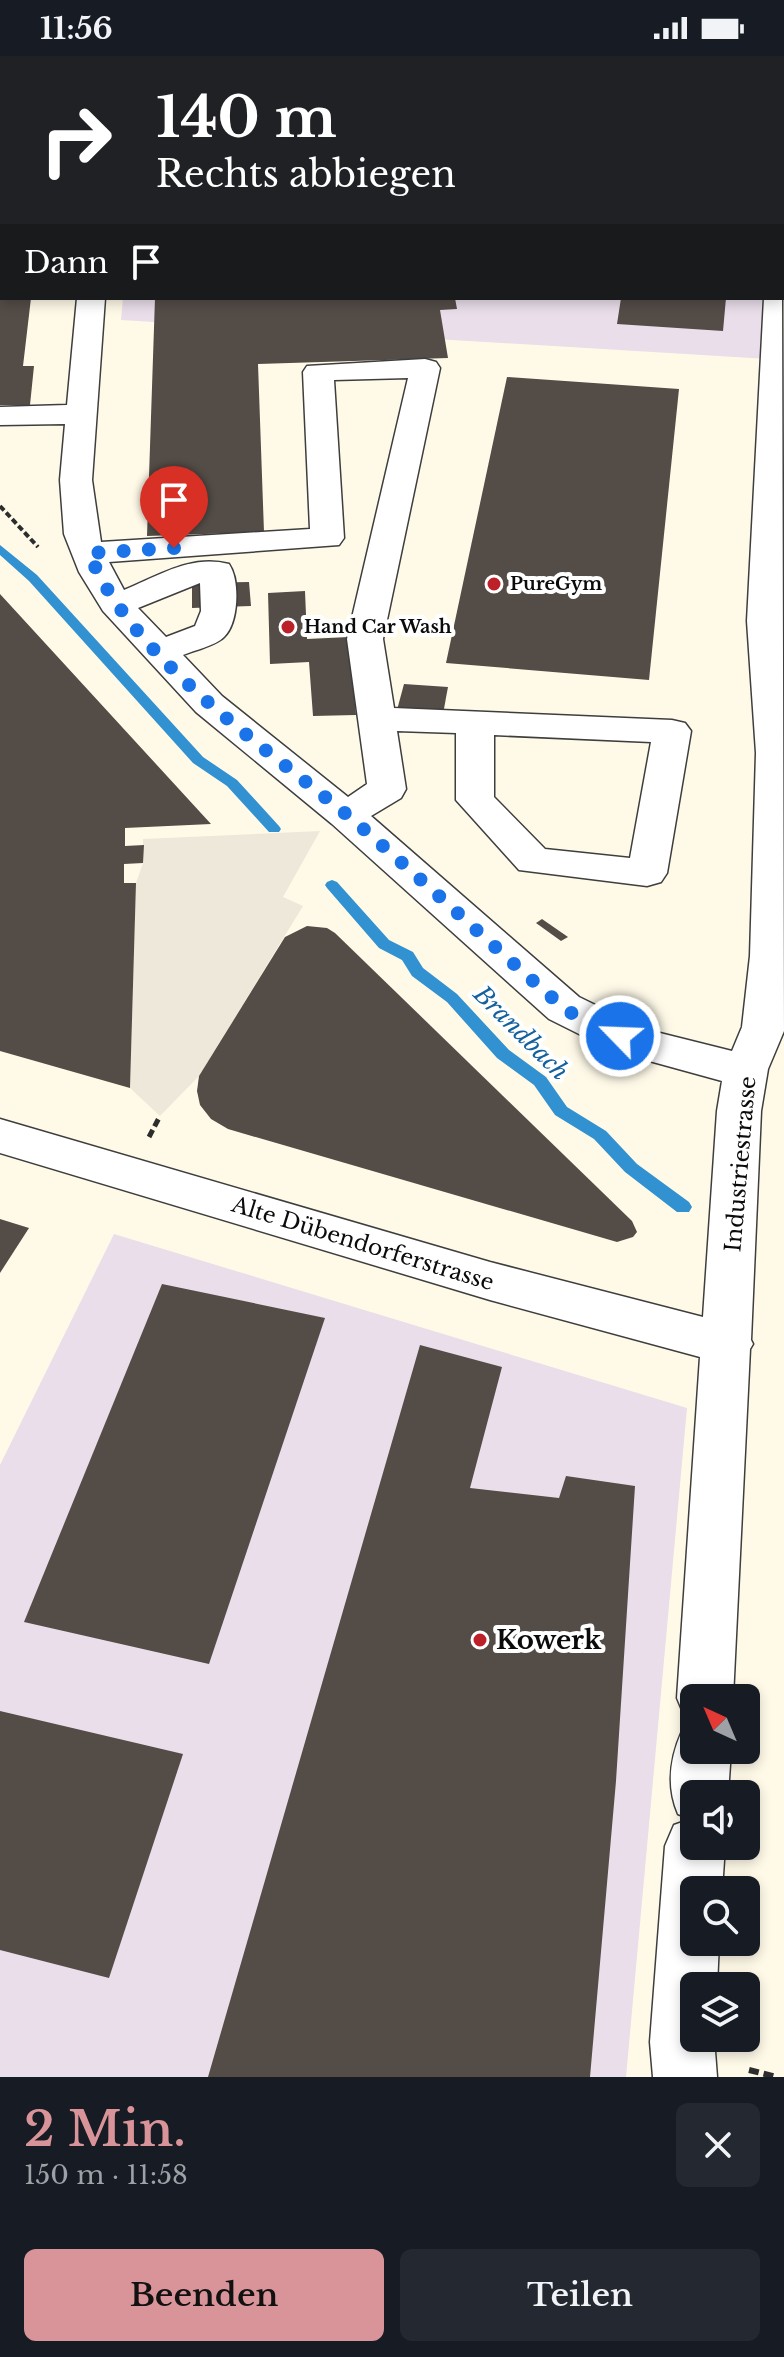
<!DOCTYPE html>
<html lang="de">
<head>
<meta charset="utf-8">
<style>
  :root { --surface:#171b24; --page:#242831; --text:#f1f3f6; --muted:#9ea1a6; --accent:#d9949a }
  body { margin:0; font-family:"Libre Baskerville",serif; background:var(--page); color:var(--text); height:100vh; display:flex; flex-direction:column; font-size:30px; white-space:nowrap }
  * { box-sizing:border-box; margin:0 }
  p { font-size:26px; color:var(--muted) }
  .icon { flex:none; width:44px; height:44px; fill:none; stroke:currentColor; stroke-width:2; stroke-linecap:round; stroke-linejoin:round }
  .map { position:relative; height:2021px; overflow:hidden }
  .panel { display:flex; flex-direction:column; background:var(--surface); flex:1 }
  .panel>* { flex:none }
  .top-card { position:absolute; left:0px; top:0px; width:784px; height:244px; box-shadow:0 4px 12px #0003; background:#202124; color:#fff; overflow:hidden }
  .needle { width:52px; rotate:316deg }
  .fabs { position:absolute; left:680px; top:1628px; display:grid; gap:16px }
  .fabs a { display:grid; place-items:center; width:80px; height:80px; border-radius:12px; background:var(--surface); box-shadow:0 4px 12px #0003; font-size:40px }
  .pin { position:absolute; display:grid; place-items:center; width:68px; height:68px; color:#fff; margin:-82px -34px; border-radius:50% 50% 50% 0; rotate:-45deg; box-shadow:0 0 8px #0007 }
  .pin .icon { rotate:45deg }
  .me { position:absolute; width:88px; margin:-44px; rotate:294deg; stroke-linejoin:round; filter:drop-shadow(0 0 6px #0008) }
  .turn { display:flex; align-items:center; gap:28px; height:168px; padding:0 24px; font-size:36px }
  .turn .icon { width:104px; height:104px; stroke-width:2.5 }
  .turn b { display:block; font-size:56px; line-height:68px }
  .then { display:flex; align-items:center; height:76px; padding:0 24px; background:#0003; gap:16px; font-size:30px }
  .round { display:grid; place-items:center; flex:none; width:84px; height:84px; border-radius:12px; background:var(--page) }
  .headline { display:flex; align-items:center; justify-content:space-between; height:136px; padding:0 24px }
  h1 { font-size:48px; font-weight:600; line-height:60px; color:var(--accent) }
  .action { display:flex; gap:16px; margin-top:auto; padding:16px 24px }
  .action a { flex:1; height:92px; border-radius:12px; background:var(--accent); color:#111; font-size:32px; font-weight:600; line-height:92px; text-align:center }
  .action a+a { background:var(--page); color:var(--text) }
  .status { display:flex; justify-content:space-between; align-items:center; height:56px; padding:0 40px; background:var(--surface); direction:ltr }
  .status svg { height:22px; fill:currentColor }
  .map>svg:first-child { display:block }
  .industrial { fill:#e9deea }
  .plaza { fill:#ede8d9 }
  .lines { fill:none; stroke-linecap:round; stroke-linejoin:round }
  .stream { fill:#3291d0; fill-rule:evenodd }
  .building { fill:#534c47 }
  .minor-casing { stroke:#3e3e3e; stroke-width:3 }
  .path-far2 { stroke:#2d2d2d; stroke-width:4; stroke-dasharray:6 3; stroke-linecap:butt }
  .path-far1 { stroke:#2d2d2d; stroke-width:5; stroke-dasharray:8 4; stroke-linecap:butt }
  .path { stroke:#2d2d2d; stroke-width:6; stroke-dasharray:10 5; stroke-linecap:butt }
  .minor { fill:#fff; fill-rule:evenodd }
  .route { stroke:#1a73e8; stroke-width:14; stroke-dasharray:0 25.2 }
  .poi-dot { fill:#bc2129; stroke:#fff; stroke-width:3 }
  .labels { text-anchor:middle; stroke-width:8; stroke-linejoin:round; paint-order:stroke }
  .far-poi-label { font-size:18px; font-weight:bold; fill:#0b0b0b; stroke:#fff; text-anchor:start }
  .street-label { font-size:22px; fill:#0b0b0b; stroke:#fff }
  .water-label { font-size:24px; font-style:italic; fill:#13619e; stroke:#fff }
  .near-poi-label { font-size:26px; font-weight:bold; fill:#0b0b0b; stroke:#fff; text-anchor:start }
</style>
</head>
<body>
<div class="status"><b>11:56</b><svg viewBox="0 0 49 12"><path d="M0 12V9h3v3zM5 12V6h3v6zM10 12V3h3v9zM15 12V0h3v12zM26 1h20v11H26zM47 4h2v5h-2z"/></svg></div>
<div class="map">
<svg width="784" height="2021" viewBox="0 0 784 2021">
  <rect width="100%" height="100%" fill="#fffae8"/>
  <g class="industrial">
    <polygon points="313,0 744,0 749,2 313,2"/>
    <polygon points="123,242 772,242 767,303 121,264"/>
    <polygon points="114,1178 687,1352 626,2021 0,2021 0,1409"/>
  </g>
  <polygon class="plaza" points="320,775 283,841 303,850 199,1020 160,1060 130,1032 136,827 143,807 143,783"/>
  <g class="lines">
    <g class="stream">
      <polygon points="0,489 37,519 203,701 237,724 279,770 281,773 279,776 269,776 227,730 193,707 29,525 0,499"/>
      <polygon points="332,824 337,826 389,884 413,896 423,912 457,938 509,994 546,1021 567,1051 606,1075 637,1108 689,1146 692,1151 689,1156 677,1156 625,1116 594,1083 555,1059 534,1029 497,1002 447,946 412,920 402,904 379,892 327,832 325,829 327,826"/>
    </g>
  </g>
  <g class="building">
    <polygon points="0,242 31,242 23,310 34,310 30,349 0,349"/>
    <polygon points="155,242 455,242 457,253 440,254 448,302 258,308 264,476 147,480"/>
    <polygon points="621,242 726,242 723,275 617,268"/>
    <polygon points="507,321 679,333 649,624 446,607"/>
    <polygon points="249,526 251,550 192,552 192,527"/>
    <polygon points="305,535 307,583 349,581 356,659 313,660 309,606 270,608 268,537"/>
    <polygon points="0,538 211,768 125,772 125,790 144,789 143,807 124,808 124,827 136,827 130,1032 0,995"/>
    <polygon points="404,628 448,631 443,658 397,654"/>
    <polygon points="542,863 568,881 561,885 536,867"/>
    <polygon points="307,870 327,872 335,877 632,1165 637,1176 633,1181 617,1186 228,1073 211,1063 200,1049 197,1035 199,1020 285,881"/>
    <polygon points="0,1163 29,1172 0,1217"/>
    <polygon points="162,1228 325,1262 209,1608 24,1566"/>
    <polygon points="420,1289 502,1311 470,1432 559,1442 566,1420 635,1430 616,1725 590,2021 208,2021"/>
    <polygon points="0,1655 183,1698 109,1922 0,1894"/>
  </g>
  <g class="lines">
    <g class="minor-casing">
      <g id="minor">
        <rect x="99" y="0" width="24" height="2"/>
        <polygon points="347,0 371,0 346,2"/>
        <polygon points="509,0 533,0 508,2"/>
        <rect x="782" y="2" width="2" height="21"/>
        <rect x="0" y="102" width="2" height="16"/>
        <polygon points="784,111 784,172 782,172 782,112"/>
        <rect x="0" y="155" width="2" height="16"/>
        <path d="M782,234L784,975L768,1013L761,1055L751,1284L753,1288L750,1293L733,1642H694V1664L685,1661L677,1642L700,1301L490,1244L0,1097V1063L490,1206L703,1261L717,1055L722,1025L613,995L549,963L332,768L196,656L103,555L79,516L64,478L60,424L65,368L0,369V351L67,349L77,242H105L92,424L101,486L310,473L303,316L307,310L425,303L436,306L440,312L383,583L394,652L672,664L685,667L691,675L667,817L661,826L647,830L519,814L456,744V677L397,675L406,733L401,742L371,760L579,941L644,973L732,995L742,971L750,900L756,697L747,565L764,242H782ZM408,322L347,583L367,728L348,741L222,640L183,599C195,594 215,590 224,581C239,566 240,524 229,508C191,498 158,520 124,534L109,506L339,489L344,482L334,324ZM200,527L201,555L195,570L166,581L138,552ZM494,679L651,686L630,802L545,793L494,741Z"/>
        <path d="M694,1670V1694H731L728,1738H694V1790H725L722,1834H694V1886H719L717,1930H694V1982H714L717,2021H653L650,1986L665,1790L674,1769L691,1763L678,1758C666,1730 670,1702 682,1675Z"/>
      </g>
    </g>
    <polyline class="path-far2" points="0,450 38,491"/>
    <polyline class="path-far1" points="149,1081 160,1060"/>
    <polyline class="path" points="749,2014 777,2021"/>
    <use href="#minor" class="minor"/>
  </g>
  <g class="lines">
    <path class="route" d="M174,492L89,497C130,600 262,689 346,758C420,821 490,888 564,952L596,973L620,980"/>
  </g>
  <g class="poi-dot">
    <circle cx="494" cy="528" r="8"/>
    <circle cx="288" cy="571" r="8"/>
    <circle cx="480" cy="1584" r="8"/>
  </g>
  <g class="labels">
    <g class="far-poi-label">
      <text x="510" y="534">PureGym</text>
      <text x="304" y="577">Hand Car Wash</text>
    </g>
    <g class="street-label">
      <text transform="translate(740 1108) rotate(-85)" y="8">Industriestrasse</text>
      <text transform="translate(363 1187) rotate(17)" y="8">Alte Dübendorferstrasse</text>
    </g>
    <g class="water-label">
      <text transform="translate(521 977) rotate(45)" y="8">Brandbach</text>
    </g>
    <g class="near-poi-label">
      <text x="496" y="1593">Kowerk</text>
    </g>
  </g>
</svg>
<div class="fabs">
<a><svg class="needle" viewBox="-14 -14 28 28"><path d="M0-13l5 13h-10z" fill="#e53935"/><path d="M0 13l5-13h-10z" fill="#9ea1a6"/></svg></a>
<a><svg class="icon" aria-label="sound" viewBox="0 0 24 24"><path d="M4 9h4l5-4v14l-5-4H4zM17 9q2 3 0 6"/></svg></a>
<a><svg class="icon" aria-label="search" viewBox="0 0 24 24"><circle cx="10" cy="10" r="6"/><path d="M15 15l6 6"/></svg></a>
<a><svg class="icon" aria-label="layers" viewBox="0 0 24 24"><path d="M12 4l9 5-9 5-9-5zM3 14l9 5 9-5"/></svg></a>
</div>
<div class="pin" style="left:174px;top:492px;background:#d93025"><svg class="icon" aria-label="arrive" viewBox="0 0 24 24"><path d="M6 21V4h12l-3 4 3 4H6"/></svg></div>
<svg class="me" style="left:620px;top:980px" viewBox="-20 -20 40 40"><circle r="17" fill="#1a73e8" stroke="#fff" stroke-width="3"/><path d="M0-11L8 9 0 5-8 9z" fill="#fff"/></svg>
<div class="top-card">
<div class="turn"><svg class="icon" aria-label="right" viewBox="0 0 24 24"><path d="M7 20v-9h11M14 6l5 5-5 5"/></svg><div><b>140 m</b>Rechts abbiegen</div></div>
<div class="then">Dann<svg class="icon" aria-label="arrive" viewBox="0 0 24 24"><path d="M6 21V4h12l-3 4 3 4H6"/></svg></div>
</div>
</div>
<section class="panel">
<div class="headline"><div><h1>2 Min.</h1><p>150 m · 11:58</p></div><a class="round"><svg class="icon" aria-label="close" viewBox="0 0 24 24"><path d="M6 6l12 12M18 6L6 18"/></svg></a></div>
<div class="action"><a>Beenden</a><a>Teilen</a></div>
</section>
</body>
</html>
